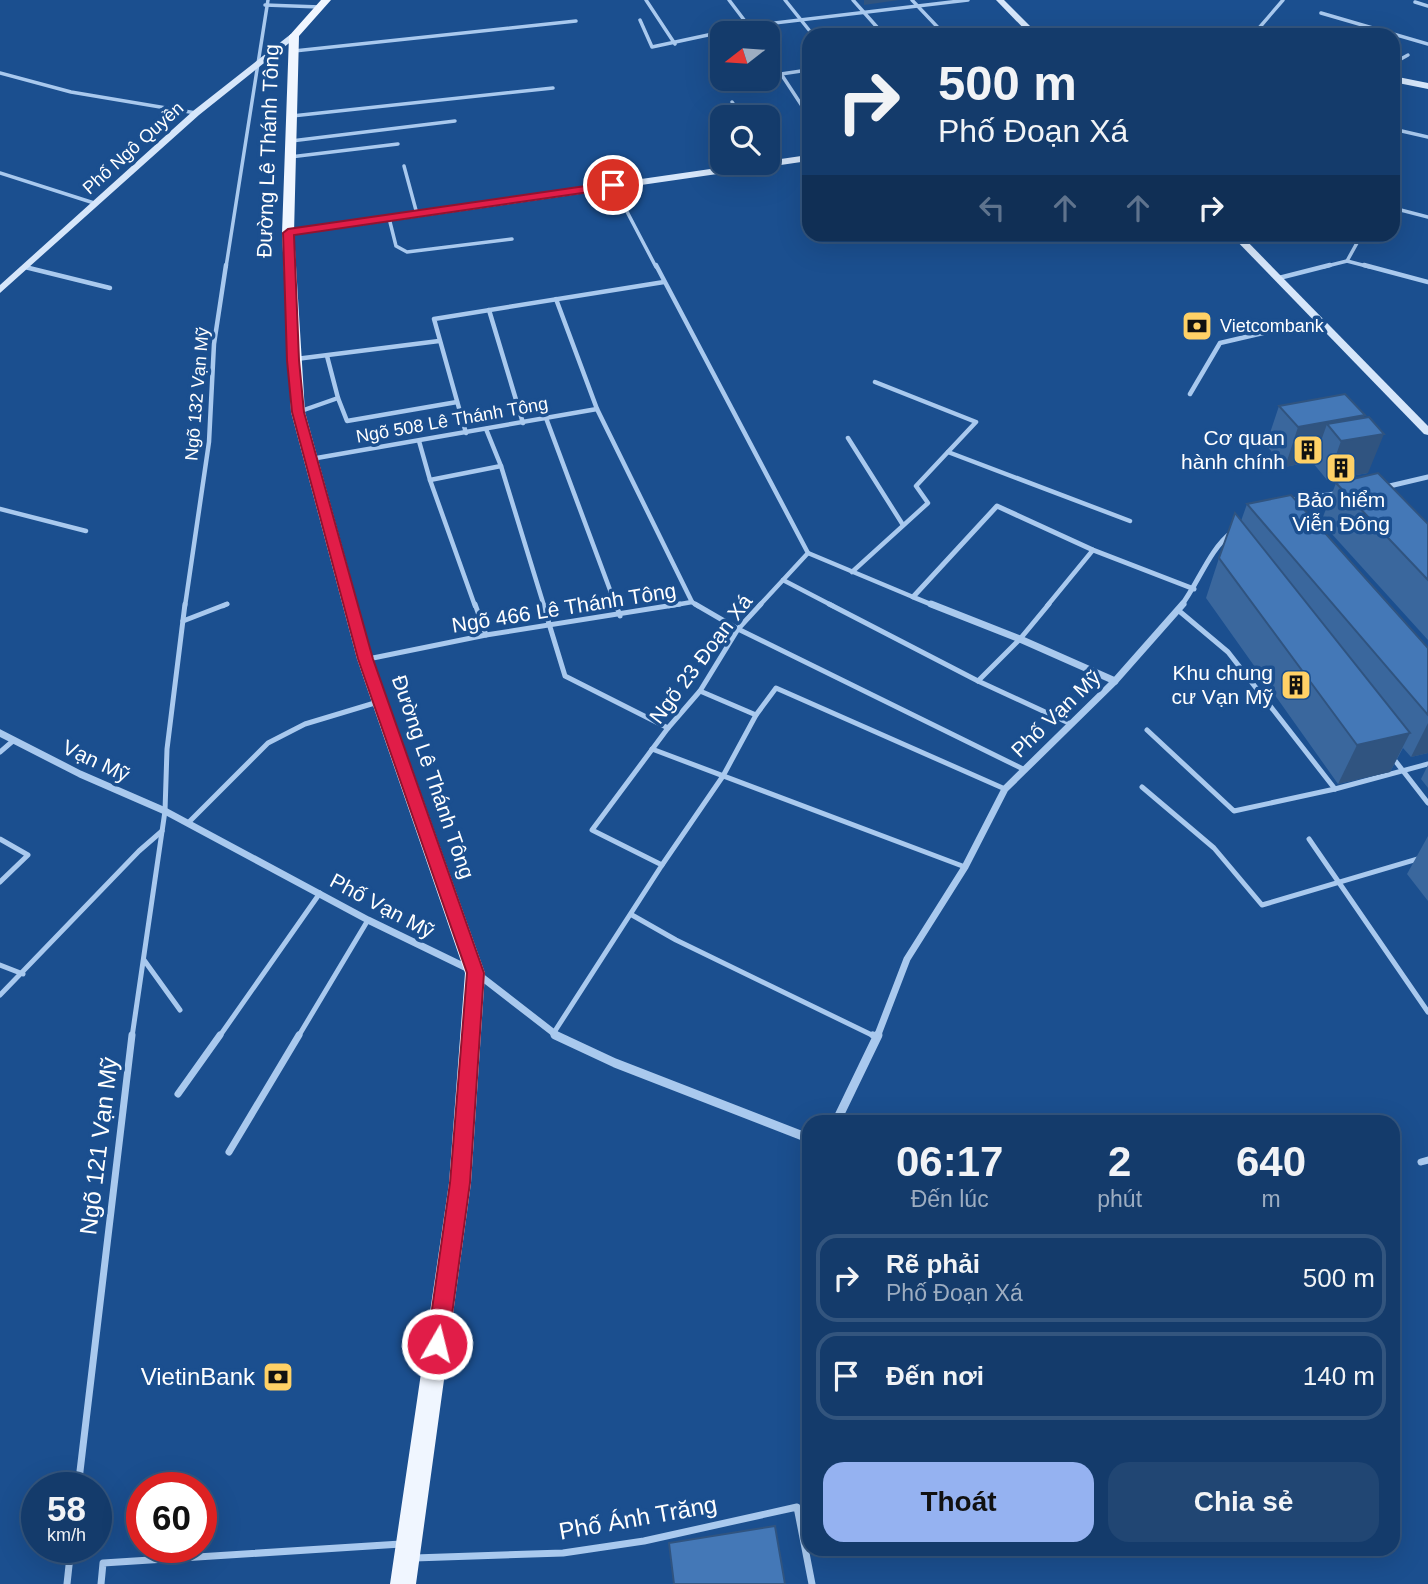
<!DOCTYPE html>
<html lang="vi">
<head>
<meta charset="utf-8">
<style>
  :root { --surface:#143b6b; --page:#214673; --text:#f1f3f6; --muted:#9dadc1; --line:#33557e; --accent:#95b2f1 }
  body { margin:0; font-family:Arial,sans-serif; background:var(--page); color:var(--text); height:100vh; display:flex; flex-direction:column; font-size:26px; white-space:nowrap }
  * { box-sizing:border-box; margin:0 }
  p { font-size:23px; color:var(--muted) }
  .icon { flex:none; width:38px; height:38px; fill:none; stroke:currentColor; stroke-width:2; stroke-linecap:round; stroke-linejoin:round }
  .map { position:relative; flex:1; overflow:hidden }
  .details { position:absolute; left:802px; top:1115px; width:598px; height:441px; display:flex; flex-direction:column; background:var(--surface); border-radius:21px; box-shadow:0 7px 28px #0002,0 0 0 2px var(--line) }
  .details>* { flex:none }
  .guide { position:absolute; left:802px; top:28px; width:598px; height:214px; border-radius:21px; box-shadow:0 7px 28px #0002,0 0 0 2px var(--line); background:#143b6b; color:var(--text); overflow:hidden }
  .needle { width:46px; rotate:253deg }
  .tools { position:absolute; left:710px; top:21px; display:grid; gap:14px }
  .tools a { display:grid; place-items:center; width:70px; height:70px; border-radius:14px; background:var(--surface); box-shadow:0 7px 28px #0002,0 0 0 2px var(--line); font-size:35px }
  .speed { position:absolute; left:21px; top:1472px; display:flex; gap:14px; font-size:35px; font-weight:700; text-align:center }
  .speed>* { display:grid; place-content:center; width:91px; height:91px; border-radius:50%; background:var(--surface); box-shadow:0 7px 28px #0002,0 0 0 2px var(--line); line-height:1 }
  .speed small { font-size:18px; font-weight:400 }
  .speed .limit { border:10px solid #d22; background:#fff; color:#111 }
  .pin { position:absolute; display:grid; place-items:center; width:60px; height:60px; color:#fff; margin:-30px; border:4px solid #fff; border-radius:50%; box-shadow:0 2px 7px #0007 }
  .me { position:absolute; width:77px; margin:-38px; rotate:8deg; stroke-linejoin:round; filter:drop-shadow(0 0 5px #0008) }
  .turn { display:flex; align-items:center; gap:24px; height:147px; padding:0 21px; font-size:32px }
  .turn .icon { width:91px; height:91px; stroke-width:2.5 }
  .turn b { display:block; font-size:49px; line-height:60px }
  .lanes { display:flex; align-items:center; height:66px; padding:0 21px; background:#0003; justify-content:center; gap:35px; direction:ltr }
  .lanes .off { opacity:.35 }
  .eta { display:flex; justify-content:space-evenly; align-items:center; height:119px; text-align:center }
  .eta b { font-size:42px; font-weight:800; line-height:49px }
  .action { display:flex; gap:14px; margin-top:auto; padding:14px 21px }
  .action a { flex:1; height:80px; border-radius:21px; background:var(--accent); color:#111; font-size:28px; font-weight:800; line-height:80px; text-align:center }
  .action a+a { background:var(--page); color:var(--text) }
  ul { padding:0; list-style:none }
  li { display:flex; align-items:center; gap:21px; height:88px; margin:0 14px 10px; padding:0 7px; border:4px solid var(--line); border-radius:21px }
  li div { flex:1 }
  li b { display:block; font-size:26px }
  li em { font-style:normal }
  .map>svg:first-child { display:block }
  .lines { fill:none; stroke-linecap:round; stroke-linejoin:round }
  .lane-far3 { stroke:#a9c9ee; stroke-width:3.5 }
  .lane-far2 { stroke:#a9c9ee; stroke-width:4.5 }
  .lane-far1 { stroke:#a9c9ee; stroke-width:5 }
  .lane { stroke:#a9c9ee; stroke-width:7 }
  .street-far2 { stroke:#a9c9ee; stroke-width:5 }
  .street-far1 { stroke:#a9c9ee; stroke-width:7 }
  .street { stroke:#a9c9ee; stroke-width:9 }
  .secondary { fill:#d6e6fa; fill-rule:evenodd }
  .primary { fill:#f0f6ff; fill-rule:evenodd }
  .wall { fill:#3a679d }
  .shaded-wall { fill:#305480 }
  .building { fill:#4478b7; stroke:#305480; stroke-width:2 }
  .route { fill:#e11d48; stroke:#92132f; stroke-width:2 }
  .labels { text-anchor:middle; stroke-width:7; stroke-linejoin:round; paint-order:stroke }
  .far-street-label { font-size:18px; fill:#fff; stroke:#1b4f8f }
  .far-poi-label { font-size:18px; fill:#fff; stroke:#1b4f8f; text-anchor:start }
  .street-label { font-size:21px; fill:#fff; stroke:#1b4f8f }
  .poi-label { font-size:21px; fill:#fff; stroke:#1b4f8f; text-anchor:end }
  .near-street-label { font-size:24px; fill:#fff; stroke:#1b4f8f }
  .near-poi-label { font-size:24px; fill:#fff; stroke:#1b4f8f; text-anchor:end }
</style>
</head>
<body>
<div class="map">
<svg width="1428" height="1584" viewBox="0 0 1428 1584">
  <rect width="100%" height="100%" fill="#1b4f8f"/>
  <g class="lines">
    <g class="lane-far3">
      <polyline points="646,0 675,44"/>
      <polyline points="729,0 754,33"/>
      <polyline points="785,0 813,35"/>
      <polyline points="853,0 884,35"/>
      <polyline points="912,0 945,35"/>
      <polyline points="1415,2 1428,6"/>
      <polyline points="265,5 320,7"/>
      <polyline points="1321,13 1428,44"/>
      <polyline points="640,20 652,47 750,26 968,0"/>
      <polyline points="1253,35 1283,0"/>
      <polyline points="294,51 576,21"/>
      <polyline points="768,54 808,115"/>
      <polyline points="1393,70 1399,60 1408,55"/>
      <polyline points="0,73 71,92 196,113"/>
      <polyline points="781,74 808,70"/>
      <polyline points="732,102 742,117"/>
      <polyline points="292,116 553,88"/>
      <polyline points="1393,129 1428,137"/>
      <polyline points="291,141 455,121"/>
      <polyline points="290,157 398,144"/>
      <polyline points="404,166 417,214"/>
      <polyline points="0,173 94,203"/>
      <polyline points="613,185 656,267"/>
      <polyline points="1393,208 1428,217"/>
      <polyline points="389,218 396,246 407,252 512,239"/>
      <polyline points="1347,261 1370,267"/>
      <polyline points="226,267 268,0"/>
      <polyline points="1323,267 1347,261 1362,234"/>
    </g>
    <g class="lane-far2">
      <polyline points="656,265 808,553 759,606"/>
      <polyline points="1364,265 1428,282"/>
      <polyline points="25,267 110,288"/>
      <polyline points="1279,278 1330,265"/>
      <polyline points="556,299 597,409 692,602"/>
      <polyline points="489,310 523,423"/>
      <polyline points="327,356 338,398"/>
      <polyline points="296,359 439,341"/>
      <polyline points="1190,394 1220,343 1319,320"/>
      <polyline points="301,411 338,398 347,421 457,402"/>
      <polyline points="546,418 616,606"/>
      <polyline points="486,429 501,466 544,606"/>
      <polyline points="466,433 434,319 664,282"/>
      <polyline points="848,438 903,525"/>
      <polyline points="419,441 430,480"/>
      <polyline points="948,452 1130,521"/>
      <polyline points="311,459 597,409"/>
      <polyline points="0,509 86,531"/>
      <polyline points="808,553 913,597"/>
      <polyline points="852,572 928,503 916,486 976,422 875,382"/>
      <polyline points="783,580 833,606"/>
      <polyline points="185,606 209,442 214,344 226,265"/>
      <polyline points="223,606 227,604"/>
      <polyline points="475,606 430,480 501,466"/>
      <polyline points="669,606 692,602 698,606"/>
      <polyline points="1047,606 1093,550"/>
    </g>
    <g class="lane-far1">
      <polyline points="475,604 486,635"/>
      <polyline points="543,604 565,676 668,728"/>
      <polyline points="616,604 620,616"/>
      <polyline points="695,604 738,629 1023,769"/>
      <polyline points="829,604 978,681 1071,724"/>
      <polyline points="1178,610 1228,652 1335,789"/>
      <polyline points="183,621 227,604"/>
      <polyline points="368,659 486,635 680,604"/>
      <polyline points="978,681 1020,639 1049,604"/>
      <polyline points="700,691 756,715 776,688 1005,789"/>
      <polyline points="1147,730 1234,811 1335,789 1428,764"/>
      <polyline points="652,749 965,867"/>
      <polyline points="0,752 14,740"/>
      <polyline points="1393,758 1428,803"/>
      <polyline points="1142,787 1214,848 1262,905 1428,856"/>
      <polyline points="188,823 268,743 305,724 378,702"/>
      <polyline points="0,839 28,855 0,882"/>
      <polyline points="1309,839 1428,1012"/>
      <polyline points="662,865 723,776 756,715"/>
      <polyline points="632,915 676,940 876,1037"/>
      <polyline points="144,960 180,1010"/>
      <polyline points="0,965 23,974"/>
      <polyline points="0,995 139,851 162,831"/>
      <polyline points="553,1034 662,865 592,830 668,728 700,691 738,629 761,604"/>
      <polyline points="132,1037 165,811 167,749 185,604"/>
      <polyline points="219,1037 320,893"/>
      <polyline points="298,1037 368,920"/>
    </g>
    <g class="lane">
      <polyline points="873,1035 877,1037"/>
      <polyline points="178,1094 220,1035"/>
      <polyline points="229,1152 299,1035"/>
      <polyline points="1421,1162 1428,1160"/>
      <polyline points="78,1488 132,1035"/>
      <polyline points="414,1558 563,1553 644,1541 797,1507 812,1584"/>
      <polyline points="67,1584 71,1547"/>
      <polyline points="101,1584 103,1563 401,1544"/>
    </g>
    <g class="street-far2">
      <polyline points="1381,488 1428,477"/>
      <polyline points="1287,501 1341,493"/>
      <polyline points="935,606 913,597 997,506 1093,550 1194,589"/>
      <path d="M1181,606C1199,582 1209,550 1232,532"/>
    </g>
    <g class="street-far1">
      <polyline points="931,604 1020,639 1115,681"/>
      <polyline points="0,733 80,774 165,811 368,920 469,969"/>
      <polyline points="479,975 559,1037"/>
      <polyline points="877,1037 907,959 965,867 1005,789 1115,681 1183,604"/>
    </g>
    <g class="street">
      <polyline points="555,1035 615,1063 808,1138"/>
      <polyline points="836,1122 878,1035"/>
    </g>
    <g class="secondary">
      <polygon points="996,0 1004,0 1039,35 1030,35"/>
      <polygon points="291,34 298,36 199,115 0,293 0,285 193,111"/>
      <polygon points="1393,76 1428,83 1428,89 1393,82"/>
      <polygon points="808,155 808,161 288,236 283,233 288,230"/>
      <polygon points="1230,234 1240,234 1428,426 1428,435 1424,434"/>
    </g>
    <polygon class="primary" points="321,0 331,0 299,36 294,233 305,412 373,659 485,973 471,1183 416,1584 390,1584 449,1183 465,973 357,659 291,412 282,233 289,36"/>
  </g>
  <g class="wall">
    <polygon points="1279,406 1364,418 1368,473 1327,480 1313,463 1314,461 1285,467 1266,445"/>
    <polygon points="1336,483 1428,524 1428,640 1321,522"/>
    <polygon points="1247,504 1428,648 1428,753 1411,757 1403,748 1390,772 1338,784 1206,598 1219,558 1241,521"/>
    <polygon points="1428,765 1428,788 1421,779"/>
    <polygon points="1428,836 1428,901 1407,874"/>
  </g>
  <g class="shaded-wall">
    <polygon points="864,0 899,0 864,5"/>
    <polygon points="1365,415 1356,438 1384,434 1368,473 1327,480 1341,441 1327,424 1314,461 1285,467 1298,427"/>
    <polygon points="1428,723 1428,753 1411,757"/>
    <polygon points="1410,733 1390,772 1338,784 1357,745"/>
  </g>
  <g class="building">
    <polygon points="1345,394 1365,415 1298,427 1279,406"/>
    <polygon points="1369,417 1384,434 1341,441 1327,424"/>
    <polygon points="1378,473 1428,524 1428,580 1336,483"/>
    <polygon points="1291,495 1428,648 1428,715 1247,504"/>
    <polygon points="1235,513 1410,733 1357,745 1219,558"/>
    <polygon points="775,1526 785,1584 674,1584 669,1543"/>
  </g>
  <polygon class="route" points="613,182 619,185 617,188 294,235 299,360 304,412 373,659 484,973 470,1183 448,1344 445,1351 437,1354 430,1351 427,1344 450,1183 467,973 358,659 292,412 287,360 283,233 288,229"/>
  <defs>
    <g id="bank-square" transform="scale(1.575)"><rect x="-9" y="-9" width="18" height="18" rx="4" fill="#ffd166" stroke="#1b4f8f"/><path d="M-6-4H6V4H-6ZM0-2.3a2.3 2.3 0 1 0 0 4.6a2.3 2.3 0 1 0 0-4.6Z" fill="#111"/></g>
    <g id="building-square" transform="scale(1.575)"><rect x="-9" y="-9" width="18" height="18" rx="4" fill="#ffd166" stroke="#1b4f8f"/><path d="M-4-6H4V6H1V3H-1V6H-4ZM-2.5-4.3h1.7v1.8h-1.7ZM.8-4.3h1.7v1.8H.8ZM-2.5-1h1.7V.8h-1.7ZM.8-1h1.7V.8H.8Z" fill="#111"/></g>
  </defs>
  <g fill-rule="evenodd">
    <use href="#bank-square" x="1197" y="326"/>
    <use href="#building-square" x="1308" y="450"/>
    <use href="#building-square" x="1341" y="468"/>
    <use href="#building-square" x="1296" y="685"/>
    <use href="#bank-square" x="278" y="1377"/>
  </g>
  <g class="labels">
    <g class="far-street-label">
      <text transform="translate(133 148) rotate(-42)" y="6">Phố Ngô Quyền</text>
      <text transform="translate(197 394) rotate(-85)" y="6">Ngõ 132 Vạn Mỹ</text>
      <text transform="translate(452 420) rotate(-10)" y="6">Ngõ 508 Lê Thánh Tông</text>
    </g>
    <g class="far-poi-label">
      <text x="1220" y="332">Vietcombank</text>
    </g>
    <g class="street-label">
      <text transform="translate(268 151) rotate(-88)" y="7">Đường Lê Thánh Tông</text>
      <text transform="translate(564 608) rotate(-9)" y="7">Ngõ 466 Lê Thánh Tông</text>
      <text transform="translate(701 659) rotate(-53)" y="7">Ngõ 23 Đoạn Xá</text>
      <text transform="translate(1056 714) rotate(-44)" y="7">Phố Vạn Mỹ</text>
      <text transform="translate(96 761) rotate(25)" y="7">Vạn Mỹ</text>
      <text transform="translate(433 777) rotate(71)" y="7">Đường Lê Thánh Tông</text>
      <text transform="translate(382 906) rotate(28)" y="7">Phố Vạn Mỹ</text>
    </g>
    <g class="poi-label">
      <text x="1285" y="445">Cơ quan<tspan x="1285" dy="24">hành chính</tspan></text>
      <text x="1341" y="507" text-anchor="middle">Bảo hiểm<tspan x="1341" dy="24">Viễn Đông</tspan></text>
      <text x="1273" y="680">Khu chung<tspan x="1273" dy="24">cư Vạn Mỹ</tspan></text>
    </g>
    <g class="near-street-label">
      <text transform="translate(99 1146) rotate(-83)" y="8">Ngõ 121 Vạn Mỹ</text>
      <text transform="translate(638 1518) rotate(-10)" y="8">Phố Ánh Trăng</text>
    </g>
    <g class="near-poi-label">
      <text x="255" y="1385">VietinBank</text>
    </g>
  </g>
</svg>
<div class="tools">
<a><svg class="needle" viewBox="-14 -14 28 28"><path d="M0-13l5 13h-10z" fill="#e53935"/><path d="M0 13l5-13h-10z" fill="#9dadc1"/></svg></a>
<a><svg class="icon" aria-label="search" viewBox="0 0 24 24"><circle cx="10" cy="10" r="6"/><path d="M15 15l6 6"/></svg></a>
</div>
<div class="speed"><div>58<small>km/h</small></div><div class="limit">60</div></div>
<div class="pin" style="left:613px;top:185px;background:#d93025"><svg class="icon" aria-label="arrive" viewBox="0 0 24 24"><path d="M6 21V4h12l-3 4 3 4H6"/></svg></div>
<svg class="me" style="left:437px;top:1344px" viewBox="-20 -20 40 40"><circle r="17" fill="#e11d48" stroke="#fff" stroke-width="3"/><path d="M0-11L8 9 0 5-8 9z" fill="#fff"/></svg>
<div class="guide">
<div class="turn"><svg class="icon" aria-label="right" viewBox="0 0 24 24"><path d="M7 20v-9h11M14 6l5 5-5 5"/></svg><div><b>500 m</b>Phố Đoạn Xá</div></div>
<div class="lanes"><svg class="icon off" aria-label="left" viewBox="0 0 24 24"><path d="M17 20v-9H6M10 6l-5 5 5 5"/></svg><svg class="icon off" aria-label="ahead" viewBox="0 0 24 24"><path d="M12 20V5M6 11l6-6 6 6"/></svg><svg class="icon off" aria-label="ahead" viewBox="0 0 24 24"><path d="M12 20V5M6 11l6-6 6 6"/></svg><svg class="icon" aria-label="right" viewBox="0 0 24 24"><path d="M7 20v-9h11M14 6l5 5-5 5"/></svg></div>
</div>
<section class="details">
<div class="eta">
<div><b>06:17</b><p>Đến lúc</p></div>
<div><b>2</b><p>phút</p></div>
<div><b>640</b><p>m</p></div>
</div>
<ul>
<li><svg class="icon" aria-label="right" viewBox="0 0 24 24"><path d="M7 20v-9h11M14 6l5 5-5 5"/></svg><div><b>Rẽ phải</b><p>Phố Đoạn Xá</p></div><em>500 m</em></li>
<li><svg class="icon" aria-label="arrive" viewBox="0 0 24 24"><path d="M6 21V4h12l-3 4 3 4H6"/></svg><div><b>Đến nơi</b></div><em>140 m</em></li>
</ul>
<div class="action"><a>Thoát</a><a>Chia sẻ</a></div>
</section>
</div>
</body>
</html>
